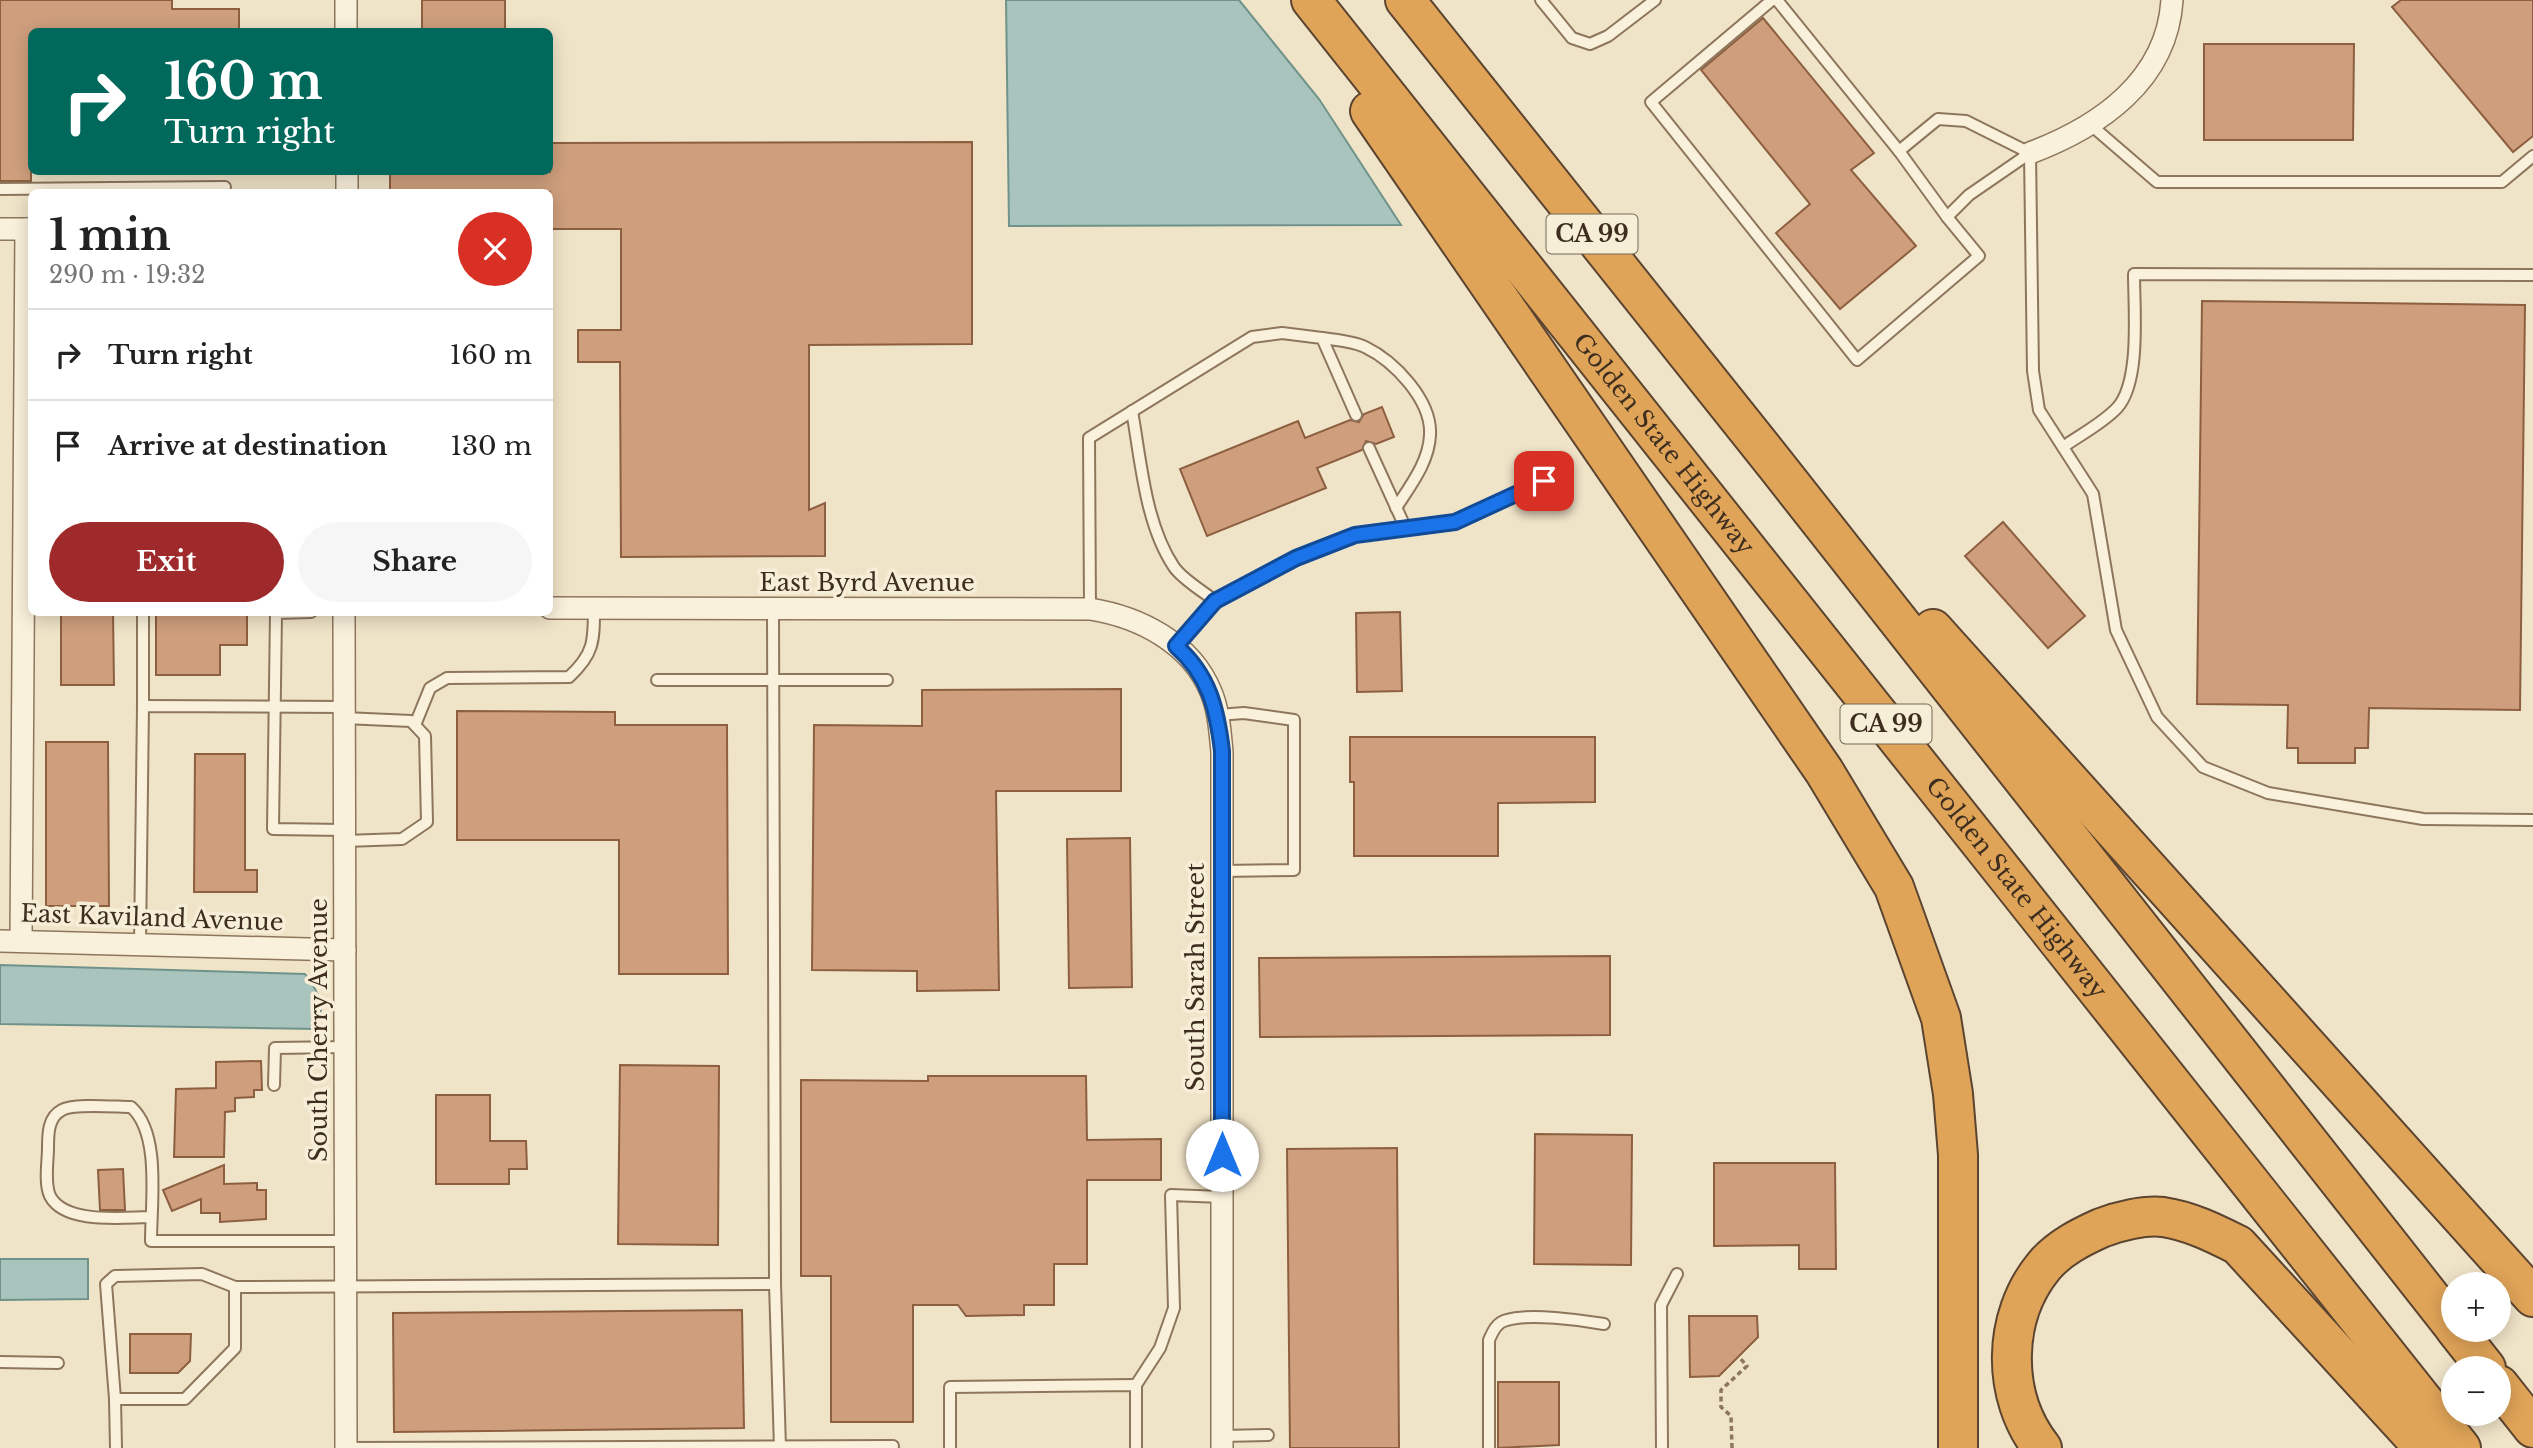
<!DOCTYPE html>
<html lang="en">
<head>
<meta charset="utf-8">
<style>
  :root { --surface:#fff; --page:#f6f6f6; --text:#222; --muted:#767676; --line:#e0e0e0; --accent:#9e2a2b }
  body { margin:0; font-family:"Libre Baskerville",serif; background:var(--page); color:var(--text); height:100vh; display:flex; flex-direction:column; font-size:26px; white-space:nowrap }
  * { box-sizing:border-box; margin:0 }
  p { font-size:23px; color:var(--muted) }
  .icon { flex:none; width:38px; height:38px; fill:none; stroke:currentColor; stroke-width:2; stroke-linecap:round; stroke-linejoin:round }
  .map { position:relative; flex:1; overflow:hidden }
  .drawer { position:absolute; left:28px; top:189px; width:525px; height:427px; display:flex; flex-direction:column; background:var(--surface); border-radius:10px; box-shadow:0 4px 18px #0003 }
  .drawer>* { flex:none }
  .banner { position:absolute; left:28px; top:28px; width:525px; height:147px; border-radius:10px; box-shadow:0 4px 18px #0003; background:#00695c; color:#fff; overflow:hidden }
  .tools { position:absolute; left:2441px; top:1272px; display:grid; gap:14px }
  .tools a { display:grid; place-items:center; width:70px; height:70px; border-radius:50%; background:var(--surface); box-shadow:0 4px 18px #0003; font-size:35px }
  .pin { position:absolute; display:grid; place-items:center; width:60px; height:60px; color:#fff; margin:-30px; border-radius:14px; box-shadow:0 4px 10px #0006 }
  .me { position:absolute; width:77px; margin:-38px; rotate:0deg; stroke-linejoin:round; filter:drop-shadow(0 0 5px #0008) }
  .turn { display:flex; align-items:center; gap:24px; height:147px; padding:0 21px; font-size:32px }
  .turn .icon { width:91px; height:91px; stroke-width:2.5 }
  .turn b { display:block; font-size:49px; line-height:60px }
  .round { display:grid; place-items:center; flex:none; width:74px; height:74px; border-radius:37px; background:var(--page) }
  .head { display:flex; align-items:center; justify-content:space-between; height:119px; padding:0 21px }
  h1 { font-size:42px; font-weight:800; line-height:52px }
  .cta { display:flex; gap:14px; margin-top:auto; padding:14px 21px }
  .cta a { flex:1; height:80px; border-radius:42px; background:var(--accent); color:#fff; font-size:28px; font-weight:800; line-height:80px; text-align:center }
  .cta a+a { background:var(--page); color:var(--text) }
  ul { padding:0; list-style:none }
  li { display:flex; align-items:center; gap:21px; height:91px; padding:0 21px; border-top:2px solid var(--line) }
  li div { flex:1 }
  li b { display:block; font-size:26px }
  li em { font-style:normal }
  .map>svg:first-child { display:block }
  .water { fill:#a9c4bc; stroke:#6f938a; stroke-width:2 }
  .building { fill:#cf9f7d; stroke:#8d5f41; stroke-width:2 }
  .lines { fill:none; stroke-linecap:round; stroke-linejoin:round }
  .lane-casing { stroke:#8d765c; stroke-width:14 }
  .street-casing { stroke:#8d765c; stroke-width:24 }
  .highway-casing { stroke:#5b4430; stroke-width:42 }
  .path { stroke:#8d765c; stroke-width:3.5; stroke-dasharray:5 3.5; stroke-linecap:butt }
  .lane { stroke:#faf1dc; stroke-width:10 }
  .street { stroke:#faf1dc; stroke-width:21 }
  .highway { stroke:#e0a458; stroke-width:38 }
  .route-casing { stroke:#114b97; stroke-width:18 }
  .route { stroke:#1a73e8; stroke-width:12 }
  .labels { text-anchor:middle; stroke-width:7; stroke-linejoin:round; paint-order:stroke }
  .shield { fill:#f7eed8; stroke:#756857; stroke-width:2 }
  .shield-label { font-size:23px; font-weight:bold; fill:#3d2e20 }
  .street-label { font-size:24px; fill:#3d2e20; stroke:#f7eed8 }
</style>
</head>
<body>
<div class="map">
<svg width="2533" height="1448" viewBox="0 0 2533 1448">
  <rect width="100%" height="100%" fill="#f0e4c8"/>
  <g class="water">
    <polygon points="1006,0 1239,0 1319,99 1401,225 1009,226"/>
    <path d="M0,965L305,974C320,994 325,1004 317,1029L0,1024Z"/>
    <polygon points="0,1259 88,1259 88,1299 0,1300"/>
  </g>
  <g class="building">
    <polygon points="0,0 172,0 172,9 239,9 239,32 32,32 31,181 0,181"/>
    <rect x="422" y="0" width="83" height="32"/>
    <polygon points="2401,0 2533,0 2533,136 2513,152 2392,7"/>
    <polygon points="1763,18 1874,153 1851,170 1916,246 1840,309 1776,233 1810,204 1701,70"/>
    <polygon points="2204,44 2354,44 2353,140 2204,140"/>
    <polygon points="972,142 972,344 809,345 809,510 825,503 825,556 621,557 620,362 578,362 578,330 621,330 621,229 550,229 550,192 390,192 390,172 550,172 550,143"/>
    <polygon points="2202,301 2525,305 2520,710 2369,708 2368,748 2355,748 2355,763 2298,763 2298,748 2287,748 2288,705 2197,704"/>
    <polygon points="1382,407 1394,437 1376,444 1366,441 1362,450 1317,468 1326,488 1207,536 1180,469 1298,421 1305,438 1350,420 1359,422 1364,414"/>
    <polygon points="2003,522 2085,616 2048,648 1965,556"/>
    <polygon points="61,612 113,612 114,685 61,685"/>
    <polygon points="156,612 247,612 247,645 220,645 220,675 156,675"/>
    <polygon points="1400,612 1402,691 1357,692 1356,613"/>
    <polygon points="1121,689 1121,791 996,791 999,990 917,991 917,971 812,970 814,725 922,726 922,690"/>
    <polygon points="457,711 615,712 615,725 727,725 728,974 619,974 619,840 457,840"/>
    <polygon points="1350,737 1595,737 1595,802 1498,803 1498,856 1354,856 1354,782 1350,782"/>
    <polygon points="46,742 108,742 109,906 46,906"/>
    <polygon points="195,754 245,754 245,870 257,870 257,892 194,892"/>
    <polygon points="1130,838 1132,987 1069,988 1067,839"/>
    <polygon points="1610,956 1610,1035 1260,1037 1259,958"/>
    <polygon points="261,1061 262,1090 254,1090 254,1097 235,1098 235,1111 225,1112 224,1157 174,1157 176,1089 216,1088 216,1062"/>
    <polygon points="620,1065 719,1066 718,1245 618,1244"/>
    <polygon points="928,1076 1086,1076 1087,1140 1161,1139 1161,1180 1087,1180 1087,1264 1054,1264 1054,1305 1024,1305 1024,1315 966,1316 958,1305 913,1305 913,1422 831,1422 831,1276 801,1276 801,1080 928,1081"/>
    <polygon points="436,1095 490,1095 490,1141 526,1141 527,1169 509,1169 509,1184 436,1184"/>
    <polygon points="1535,1134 1632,1135 1631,1265 1534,1264"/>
    <polygon points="1397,1148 1399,1448 1290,1448 1287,1149"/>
    <polygon points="1714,1163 1835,1163 1836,1269 1799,1269 1799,1245 1714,1246"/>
    <polygon points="224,1165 224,1184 257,1183 257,1190 266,1190 266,1219 220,1222 220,1213 201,1213 201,1199 172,1211 163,1190"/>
    <polygon points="123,1169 125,1210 100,1210 98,1170"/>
    <polygon points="742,1310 744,1428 394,1432 393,1313"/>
    <polygon points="1689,1316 1757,1316 1758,1337 1719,1376 1690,1377"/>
    <polygon points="130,1334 191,1334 190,1361 178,1373 130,1373"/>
    <polygon points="1498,1382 1559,1382 1559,1445 1498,1448"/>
  </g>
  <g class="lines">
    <g class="lane-casing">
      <g id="lane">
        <polyline points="1541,0 1572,38 1590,44 1608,36 1655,0"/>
        <polyline points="1772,0 1651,102 1857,360 1979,256 1947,217 1969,195 2030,153"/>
        <polyline points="1777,0 1899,151 1947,217"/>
        <polyline points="2092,126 2157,182 2502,182 2533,156"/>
        <polyline points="1899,151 1938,119 1966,121 2030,153"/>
        <polyline points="2030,153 2033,371 2039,410 2093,494 2116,630 2157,717 2203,767 2268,793 2423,819 2533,820"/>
        <polyline points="0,189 225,187"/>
        <path d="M1322,338C1335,340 1353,341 1365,347C1394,361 1432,400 1430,435C1429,462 1410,486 1396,508"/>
        <path d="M1132,411C1141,461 1145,524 1174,567C1183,580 1203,591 1215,601"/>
        <path d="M2063,447C2080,435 2103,423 2117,408C2141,382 2134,309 2134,274L2533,275"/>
        <polyline points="1369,448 1406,529"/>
        <polyline points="1090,609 1089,438 1252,337 1282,333 1322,338 1356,415"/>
        <polyline points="311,612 276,613 273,829 344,830"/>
        <polyline points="1176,646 1215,601 1296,558 1355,535 1455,522 1544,481"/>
        <polyline points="657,680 887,680"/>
        <polyline points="143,706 143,612"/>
        <polyline points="1218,715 1244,713 1294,720 1294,870 1222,871"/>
        <polyline points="344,718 411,721 425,736 427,822 402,839 345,841"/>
        <path d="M415,725L430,688L447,678L569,677C594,654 594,641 594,608"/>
        <polyline points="140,944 143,706 344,707"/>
        <polyline points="274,1085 275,1048 345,1047"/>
        <path d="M151,1217C125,1217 65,1225 50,1196C44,1183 48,1161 48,1148C48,1134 48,1117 62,1110C73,1103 116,1107 131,1107C161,1133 151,1203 151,1241H346"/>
        <polyline points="775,1284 780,1448"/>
        <polyline points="0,1362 58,1363"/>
        <polyline points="1136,1385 1160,1348 1174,1308 1171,1195 1222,1197"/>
        <polyline points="115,1399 106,1284 115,1276 202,1274 235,1287"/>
        <polyline points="1222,1436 1268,1435"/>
        <polyline points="116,1448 115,1399 185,1399 235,1348 235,1287 775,1284 773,609"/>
        <polyline points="346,1448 893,1446"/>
        <polyline points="950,1448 950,1387 1136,1385 1136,1448"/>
        <path d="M1489,1448V1340C1493,1331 1497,1322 1507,1320C1529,1313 1581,1320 1604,1324"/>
        <polyline points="1662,1448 1661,1305 1677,1274"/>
      </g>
    </g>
    <g class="street-casing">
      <g id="street">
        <polyline points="346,0 346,32"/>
        <path d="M2030,153C2099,127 2167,81 2172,0"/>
        <polyline points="347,172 347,192"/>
        <polyline points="0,229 32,229"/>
        <path d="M550,608L1090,609C1140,617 1191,643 1211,692C1219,711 1220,732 1222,752V1448"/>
        <polyline points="344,612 346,1448"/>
        <polyline points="0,941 345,950"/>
        <polyline points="21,941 26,229"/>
      </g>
    </g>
    <g class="highway-casing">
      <g id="highway">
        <path id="s1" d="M1311,0L2461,1448"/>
        <polyline points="1405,0 1779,469 2454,1327"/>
        <polyline points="1370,111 1824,771 1894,887 1941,1018 1953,1094 1958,1155 1958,1448"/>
        <polyline points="1933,629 2533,1297"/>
        <polyline points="2456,1330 2486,1368"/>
        <polyline points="2499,1385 2533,1428"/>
        <path d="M2042,1448C2001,1396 2002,1317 2044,1266C2059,1248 2081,1237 2101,1228C2119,1221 2144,1215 2163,1217C2190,1221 2214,1233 2238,1245L2424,1448"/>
      </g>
    </g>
    <polyline class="path" points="1732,1448 1731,1416 1721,1407 1721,1390 1747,1366 1739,1357"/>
    <use href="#lane" class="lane"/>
    <use href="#street" class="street"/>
    <use href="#highway" class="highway"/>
  </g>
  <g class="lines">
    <g class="route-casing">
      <path id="route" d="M1222,1155V751C1217,709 1209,675 1176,646L1215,601L1296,558L1355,535L1455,522L1544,481"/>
    </g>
    <use href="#route" class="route"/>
  </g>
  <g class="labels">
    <g class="shield">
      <rect x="1546.5" y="214.5" width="91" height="39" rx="5"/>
      <rect x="1840.5" y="704.5" width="91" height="39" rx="5"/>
    </g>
    <g class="shield-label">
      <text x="1592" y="242">CA 99</text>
      <text x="1886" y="732">CA 99</text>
    </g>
    <g class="street-label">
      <text dy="8" stroke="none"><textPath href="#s1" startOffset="567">Golden State Highway</textPath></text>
      <text x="867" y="591">East Byrd Avenue</text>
      <text dy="8" stroke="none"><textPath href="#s1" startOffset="1134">Golden State Highway</textPath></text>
      <text transform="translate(152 918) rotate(2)" y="8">East Kaviland Avenue</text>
      <text transform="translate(1196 977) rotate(-90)" y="8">South Sarah Street</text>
      <text transform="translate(319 1030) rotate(-90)" y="8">South Cherry Avenue</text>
    </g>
  </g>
</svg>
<div class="tools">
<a>+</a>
<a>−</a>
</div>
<div class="pin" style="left:1544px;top:481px;background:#d93025"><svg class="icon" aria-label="arrive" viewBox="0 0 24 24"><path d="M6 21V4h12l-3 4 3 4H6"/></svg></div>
<svg class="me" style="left:1222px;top:1155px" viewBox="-20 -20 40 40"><circle r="19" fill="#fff"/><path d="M0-13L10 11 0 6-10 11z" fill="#1a73e8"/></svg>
<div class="banner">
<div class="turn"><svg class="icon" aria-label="right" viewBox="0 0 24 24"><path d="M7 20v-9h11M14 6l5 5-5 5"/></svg><div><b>160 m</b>Turn right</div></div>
</div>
<section class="drawer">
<div class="head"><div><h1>1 min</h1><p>290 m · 19:32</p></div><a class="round" style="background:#d93025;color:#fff"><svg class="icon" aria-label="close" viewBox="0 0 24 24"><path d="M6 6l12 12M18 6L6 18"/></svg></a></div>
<ul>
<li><svg class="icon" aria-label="right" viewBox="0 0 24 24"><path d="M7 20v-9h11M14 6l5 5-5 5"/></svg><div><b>Turn right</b></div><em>160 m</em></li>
<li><svg class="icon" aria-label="arrive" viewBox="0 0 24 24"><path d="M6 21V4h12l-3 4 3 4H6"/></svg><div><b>Arrive at destination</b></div><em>130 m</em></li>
</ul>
<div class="cta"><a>Exit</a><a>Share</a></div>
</section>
</div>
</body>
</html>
